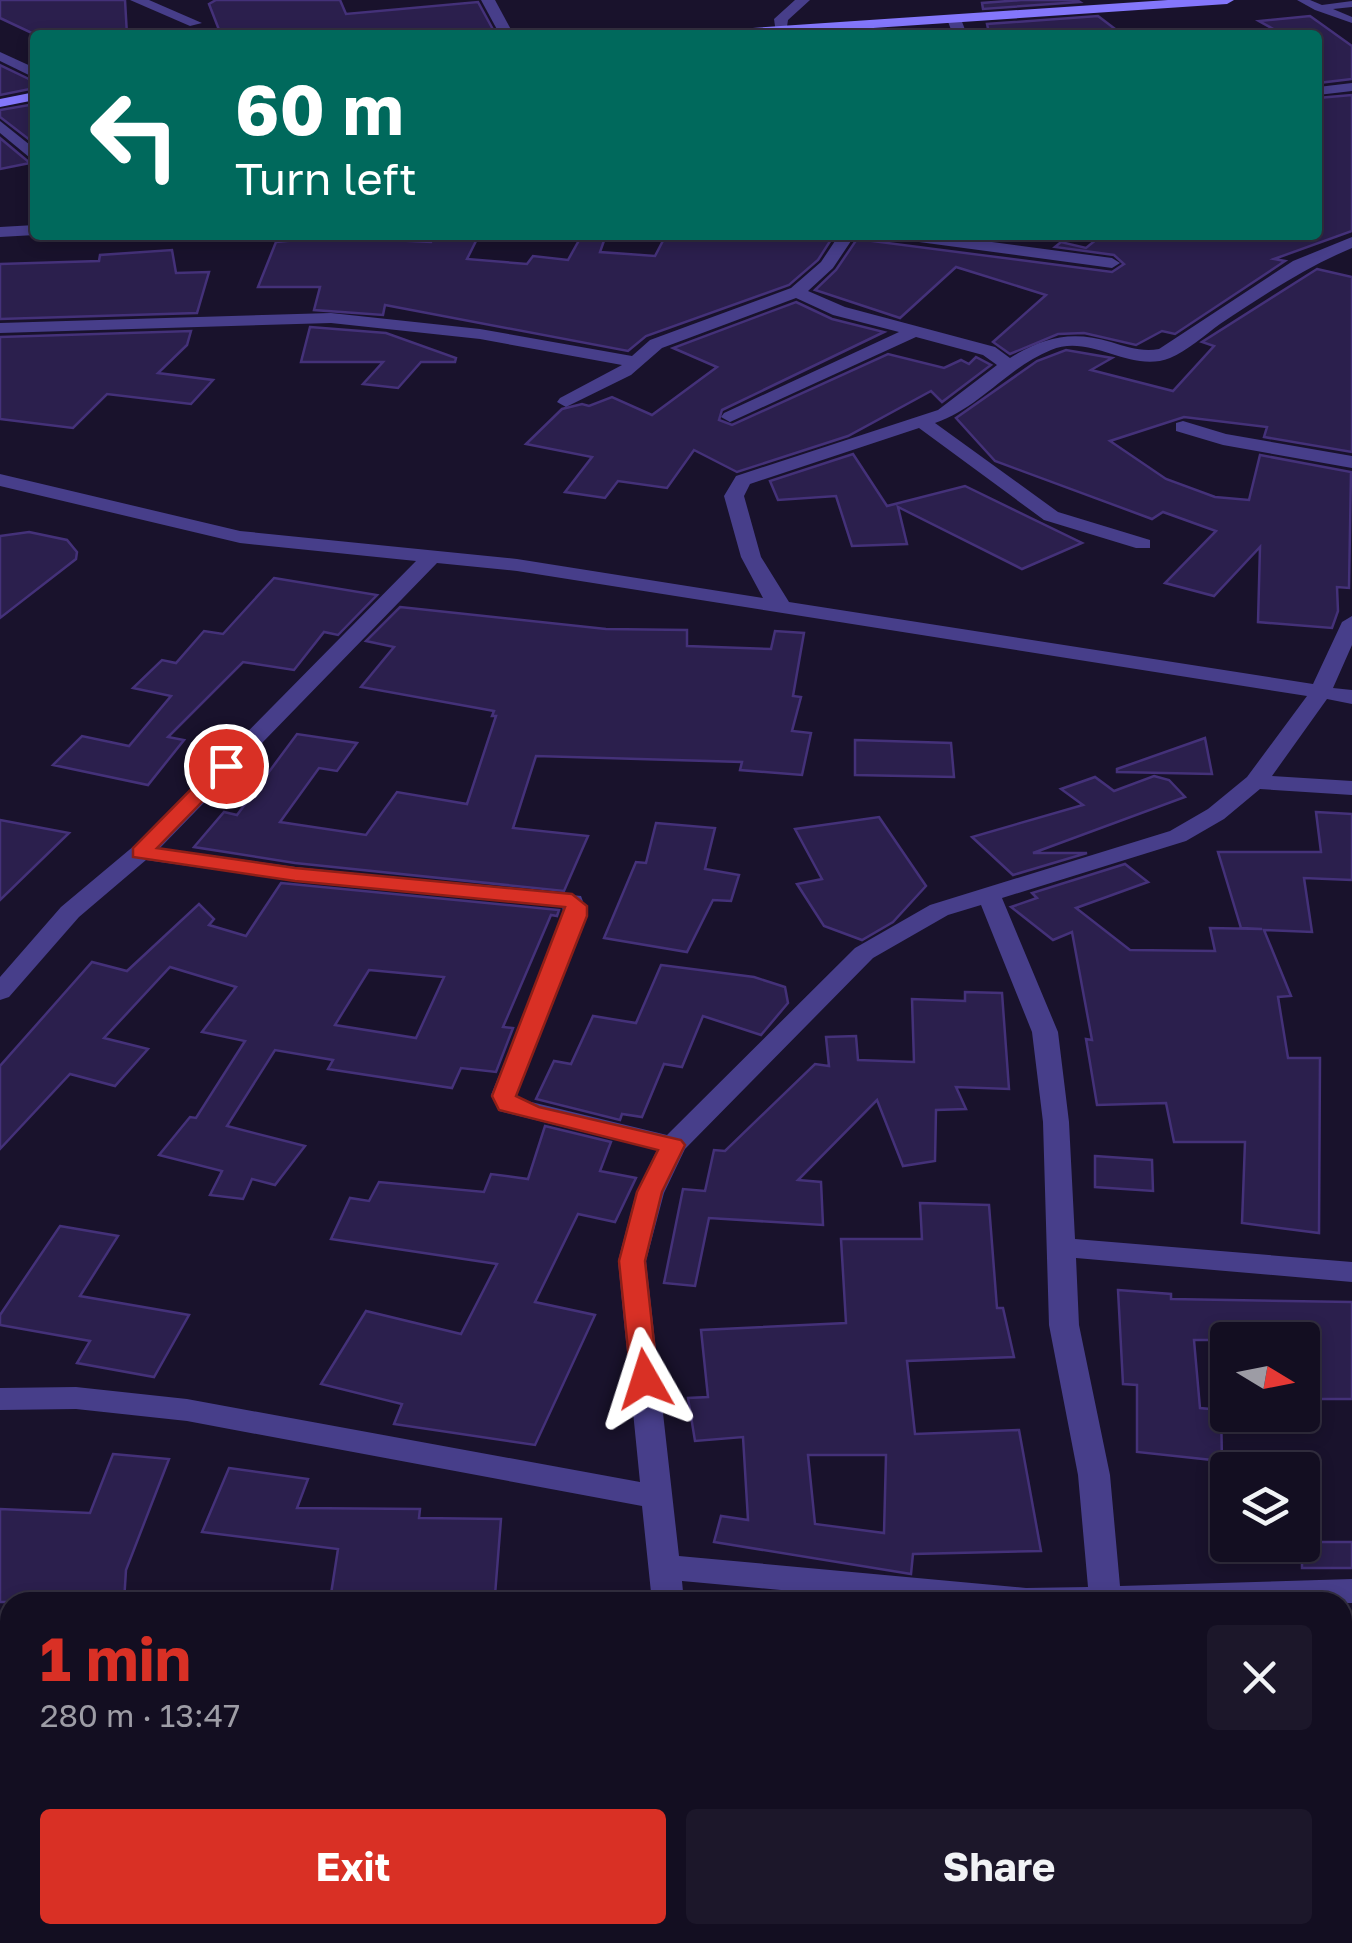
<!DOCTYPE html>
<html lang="en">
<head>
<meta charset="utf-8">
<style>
  :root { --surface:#130e21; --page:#1c172a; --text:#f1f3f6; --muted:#9d9ca5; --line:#322e3f; --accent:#d93025 }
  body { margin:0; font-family:"Golos Text",sans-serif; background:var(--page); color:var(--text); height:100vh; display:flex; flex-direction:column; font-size:38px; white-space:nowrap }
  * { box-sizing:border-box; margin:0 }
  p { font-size:32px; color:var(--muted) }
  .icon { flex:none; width:55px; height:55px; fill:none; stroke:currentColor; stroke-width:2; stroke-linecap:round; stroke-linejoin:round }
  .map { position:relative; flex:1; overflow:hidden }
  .details { position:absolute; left:0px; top:1592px; width:1352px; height:352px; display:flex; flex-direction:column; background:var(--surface); border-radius:30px 30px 0 0; box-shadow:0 5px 15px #0003,0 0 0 2px var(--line) }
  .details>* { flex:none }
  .hud { position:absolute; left:30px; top:30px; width:1292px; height:210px; border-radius:10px; box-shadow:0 5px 15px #0003,0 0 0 2px var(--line); background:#00695c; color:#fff; overflow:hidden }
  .needle { width:65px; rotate:100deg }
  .buttons { position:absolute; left:1210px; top:1322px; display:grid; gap:20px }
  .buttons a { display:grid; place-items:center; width:110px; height:110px; border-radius:10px; background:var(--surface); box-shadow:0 5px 15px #0003,0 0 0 2px var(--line); font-size:50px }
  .pin { position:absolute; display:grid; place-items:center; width:85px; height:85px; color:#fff; margin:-42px; border:5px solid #fff; border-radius:50%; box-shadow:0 2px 10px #0007 }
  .me { position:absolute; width:110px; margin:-55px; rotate:354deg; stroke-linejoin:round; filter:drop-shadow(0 0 8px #0008) }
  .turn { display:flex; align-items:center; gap:35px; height:210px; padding:0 40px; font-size:45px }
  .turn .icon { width:130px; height:130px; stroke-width:2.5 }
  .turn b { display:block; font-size:70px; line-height:85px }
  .round { display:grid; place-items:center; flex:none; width:105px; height:105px; border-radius:10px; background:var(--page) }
  .overview { display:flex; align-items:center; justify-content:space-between; height:170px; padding:0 40px }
  h1 { font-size:60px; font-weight:700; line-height:75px; color:var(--accent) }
  .button { display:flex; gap:20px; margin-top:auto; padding:20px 40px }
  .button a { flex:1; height:115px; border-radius:10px; background:var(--accent); color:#fff; font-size:40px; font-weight:700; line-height:115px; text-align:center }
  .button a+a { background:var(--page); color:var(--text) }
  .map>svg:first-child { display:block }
  .building { fill:#2b1f4d; stroke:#443179; stroke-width:2.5; fill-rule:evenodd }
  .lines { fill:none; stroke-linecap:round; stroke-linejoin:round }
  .service { fill:#473e8a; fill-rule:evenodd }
  .minor { fill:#473e8a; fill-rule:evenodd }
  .secondary { fill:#8477fc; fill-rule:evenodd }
  .route { fill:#d93025; stroke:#8d1f18; stroke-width:2.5 }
</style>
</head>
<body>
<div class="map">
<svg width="1352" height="1943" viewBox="0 0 1352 1943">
  <rect width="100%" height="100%" fill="#19122c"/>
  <g class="building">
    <polygon points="0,0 125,0 127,35 36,35 0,18"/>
    <polygon points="216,0 340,0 346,14 478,2 496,35 221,35 209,4"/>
    <polygon points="1021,0 1077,0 1080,2 983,9 982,3"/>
    <polygon points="1098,16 1123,35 1008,35 989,33 987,24"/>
    <polygon points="1310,16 1352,46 1352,79 1318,83 1318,35 1284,35 1259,21"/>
    <polygon points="0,65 35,82 35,88 0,95"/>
    <polygon points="1352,95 1352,231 1274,259 1285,261 1175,334 1162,331 1136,345 1084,333 1058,334 1010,354 993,342 1046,295 956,267 900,318 815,290 836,270 857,239 1112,272 1124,264 1114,255 1055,247 1061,242 1086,248 1102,235 1318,235 1318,98"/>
    <polygon points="35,104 35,144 0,117 0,110"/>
    <polygon points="0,138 30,163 0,169"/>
    <polygon points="436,235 479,235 467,259 527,264 533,256 568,260 582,235 606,235 600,252 655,256 666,235 834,235 818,260 789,285 646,336 628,351 385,305 383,315 314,310 320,287 258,287 276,242 328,237 431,242"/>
    <polygon points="172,250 176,273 209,272 197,313 0,319 0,264 99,261 100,255"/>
    <polygon points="1317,269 1352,277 1352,452 1264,437 1267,427 1184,417 1110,441 1166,479 1215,497 1249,500 1260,455 1351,472 1349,588 1337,587 1338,611 1332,628 1258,622 1260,547 1214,596 1165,583 1216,531 1163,512 1152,519 995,461 956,418 1037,361 1066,350 1112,358 1091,370 1173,391 1214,346 1202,342"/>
    <polygon points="796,302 832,319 884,332 722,410 719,420 732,425 888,354 944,368 961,360 969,364 976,357 991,365 942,402 931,391 848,436 737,472 694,450 667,488 618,481 605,498 565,492 592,457 526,444 562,409 582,404 589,406 612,397 652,415 717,367 673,348"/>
    <polygon points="310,327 386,333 456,358 455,362 421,362 398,388 363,384 383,362 301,362"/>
    <polygon points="191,331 187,345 158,373 213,380 191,404 107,394 73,428 0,419 0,337"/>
    <polygon points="853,454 887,506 965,486 1082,543 1022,569 898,507 907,544 852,546 836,496 778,500 770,481"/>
    <polygon points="29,532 67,540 77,552 76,559 0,618 0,536"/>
    <polygon points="274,578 377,595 338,635 324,632 294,670 243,662 168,737 184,740 148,785 53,765 82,736 129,746 171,696 133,688 162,660 176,663 204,631 223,634"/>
    <polygon points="400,607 606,629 687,630 687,646 771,649 775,631 804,633 793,696 801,697 792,731 811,733 802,775 740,770 742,762 536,756 513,828 588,836 564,891 295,863 194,847 224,812 237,815 297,734 357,743 337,771 319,768 280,822 366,835 397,792 467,804 496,716 492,716 494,711 361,687 394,647 366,641"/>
    <polygon points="1205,738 1212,774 1117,772 1117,769"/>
    <polygon points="855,740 951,743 954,777 855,775"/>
    <polygon points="1154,776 1169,780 1185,797 1033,853 1087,853 1013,875 972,837 1083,805 1061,789 1095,777 1114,791"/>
    <polygon points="1316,812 1352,814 1352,880 1304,878 1312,932 1264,930 1291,996 1278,997 1288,1058 1320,1058 1319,1233 1242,1223 1245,1142 1174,1142 1166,1103 1097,1105 1086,1039 1092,1040 1072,932 1053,940 1011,907 1037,898 1032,893 1125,864 1148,882 1076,908 1130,950 1215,951 1210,928 1262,929 1241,928 1218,852 1321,852"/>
    <polygon points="879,817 926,886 893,922 862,940 824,926 797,884 822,879 795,829"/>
    <polygon points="0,820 69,833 0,900"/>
    <polygon points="656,823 715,828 705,869 739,875 731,901 713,900 687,952 604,938 636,862 646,863"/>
    <path d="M281,883L559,910L557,916L551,915L503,1027L513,1028L496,1072L461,1068L452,1088L328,1069L333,1060L275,1050L227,1126L305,1146L275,1185L252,1179L243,1199L210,1195L222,1171L159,1155L190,1117L196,1118L245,1041L202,1032L236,987L170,967L104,1038L148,1049L115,1086L70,1074L0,1149V1066L92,962L127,971L199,904L214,919L209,925L246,936ZM369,970L444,977L416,1038L335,1025Z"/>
    <polygon points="661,965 754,977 785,987 788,1003 761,1035 703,1016 682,1067 664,1064 642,1117 622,1114 620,1120 536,1099 554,1061 571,1064 593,1016 636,1023"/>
    <polygon points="965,992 1002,993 1009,1089 956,1087 966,1109 936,1110 935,1161 903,1166 877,1100 798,1180 821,1182 823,1225 709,1218 695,1286 664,1283 683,1189 705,1191 714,1150 725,1151 815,1064 829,1066 826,1037 856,1036 858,1060 914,1062 912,999 965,1001"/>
    <polygon points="545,1126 611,1142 600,1171 636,1178 615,1222 578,1214 535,1302 595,1315 535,1445 394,1424 402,1404 321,1384 366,1311 461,1334 497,1264 331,1239 350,1198 369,1201 379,1182 484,1192 491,1174 528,1179"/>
    <polygon points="1095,1156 1152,1160 1153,1191 1095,1187"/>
    <path d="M920,1203L989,1205L997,1308H1003L1014,1357L907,1361L915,1434L1019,1430L1041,1551L913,1554L911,1574L714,1542L721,1516L748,1520L743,1437L695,1441L688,1398L708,1397L701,1330L846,1323L841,1239H922ZM808,1455H886L884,1533L815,1524Z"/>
    <polygon points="60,1226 118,1236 80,1296 189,1315 154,1377 77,1363 90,1341 0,1325 0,1315"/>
    <polygon points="1118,1290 1171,1294 1171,1299 1352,1302 1352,1399 1302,1399 1302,1340 1194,1340 1200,1408 1221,1410 1222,1461 1137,1452 1137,1385 1123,1384"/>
    <polygon points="113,1454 169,1459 126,1570 124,1602 0,1602 0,1509 90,1513"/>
    <polygon points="229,1468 308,1479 297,1508 420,1509 419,1518 501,1519 495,1595 331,1594 338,1549 202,1532"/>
    <rect x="1302" y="1542" width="50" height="26"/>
  </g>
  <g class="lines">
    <polygon class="service" points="1297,0 1310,0 1322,5 1352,1 1352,7 1333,9 1352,17 1352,23 1315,10"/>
    <g class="minor">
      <polygon points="130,0 149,0 202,23 190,26"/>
      <polygon points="481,0 495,0 514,35 500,35"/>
      <polygon points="795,0 810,0 788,20 786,33 776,33 774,19"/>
      <polygon points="954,15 961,19 967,35 953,35 947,19"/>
      <polygon points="0,52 35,68 35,78 0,61"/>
      <polygon points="1352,83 1352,91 1318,95 1318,87"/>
      <polygon points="0,121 35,149 35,162 0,133"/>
      <polygon points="35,225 35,235 0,237 0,227"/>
      <path d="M839,235H855L833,268L808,291L845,307L995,347L1010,358C1043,337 1072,330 1111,342C1127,347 1142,352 1159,349L1293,261L1352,237V248C1304,268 1264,295 1220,324C1205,335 1187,351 1170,358C1130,374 1091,333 1051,350C1008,367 980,408 935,423L1058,512L1150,540V548H1136L1044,520L919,428L750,484L744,496L761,557L789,602L1313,684L1342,622L1352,616V645L1333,688L1352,690V704L1327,699L1272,776L1352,781V795L1260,789L1224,819L1186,841L1002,898L1058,1032L1069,1122L1075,1239L1352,1262V1282L1076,1258L1079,1325L1110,1475L1120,1586L1352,1579V1603L910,1602L682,1581L684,1602H652L642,1506L187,1421L76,1409L0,1410V1388L76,1387L187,1399L640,1482L618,1261L636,1193L657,1150L499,1111L491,1095L564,915L562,907L295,881L146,860L79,917L9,997L0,1000V977L61,907L141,840L416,561L240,543L0,486V474L240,531L517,559L763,598L741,557L724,496L736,476L938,410L997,365L983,355L916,337L730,422L721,417L724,413L899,332L833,315L796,298L662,348L631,375L566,407L557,402L560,398L622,365L480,339L331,323L0,333V323L331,313L480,329L632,356L650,340L791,288L821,262ZM437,563L517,571L1307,696L1247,777L1208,809L1170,831L930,905L855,948L667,1135L519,1099L517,1095L588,915L581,896L295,867L160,848ZM981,905L1032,1032L1043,1122L1049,1325L1078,1475L1088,1587L1026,1588L679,1556L646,1261L664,1193L685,1149L873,958L948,915Z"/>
      <polygon points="896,235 940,235 1112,258 1120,263 1112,268 904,240"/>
      <polygon points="1183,421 1226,434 1352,456 1352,468 1223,445 1176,431 1176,423"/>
      <polygon points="10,1885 10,1915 0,1916 0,1886"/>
      <polygon points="684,1935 720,1935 722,1943 686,1943"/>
      <polygon points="1105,1935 1230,1935 1233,1943 1102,1943"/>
    </g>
    <g class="secondary">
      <polygon points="1168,0 1234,0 1227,4 769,35 701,35 708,31"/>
      <polygon points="35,92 35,100 0,107 0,99"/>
    </g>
  </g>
  <polygon class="route" points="226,759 233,761 233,770 157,848 295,868 572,894 587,906 587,916 516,1096 539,1107 681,1140 685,1145 662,1192 645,1261 658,1379 654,1386 635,1386 631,1379 619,1261 637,1192 658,1150 499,1110 492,1096 565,907 295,881 133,857 133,848 219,761"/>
</svg>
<div class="buttons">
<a><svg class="needle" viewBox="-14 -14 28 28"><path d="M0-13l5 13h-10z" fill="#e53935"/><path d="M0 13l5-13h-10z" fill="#9d9ca5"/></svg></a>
<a><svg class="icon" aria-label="layers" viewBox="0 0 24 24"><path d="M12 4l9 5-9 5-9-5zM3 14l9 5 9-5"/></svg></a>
</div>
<div class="pin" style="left:226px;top:766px;background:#d93025"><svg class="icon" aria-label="arrive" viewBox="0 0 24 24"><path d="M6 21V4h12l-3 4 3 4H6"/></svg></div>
<svg class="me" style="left:645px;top:1379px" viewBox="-20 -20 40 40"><path d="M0-17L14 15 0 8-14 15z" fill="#d93025" stroke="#fff" stroke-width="4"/></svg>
<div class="hud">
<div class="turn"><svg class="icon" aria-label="left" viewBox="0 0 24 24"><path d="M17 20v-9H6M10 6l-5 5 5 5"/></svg><div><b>60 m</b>Turn left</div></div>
</div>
<section class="details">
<div class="overview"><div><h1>1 min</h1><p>280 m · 13:47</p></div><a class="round"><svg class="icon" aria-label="close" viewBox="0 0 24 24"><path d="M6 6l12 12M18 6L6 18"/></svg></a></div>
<div class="button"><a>Exit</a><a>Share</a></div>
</section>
</div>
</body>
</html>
